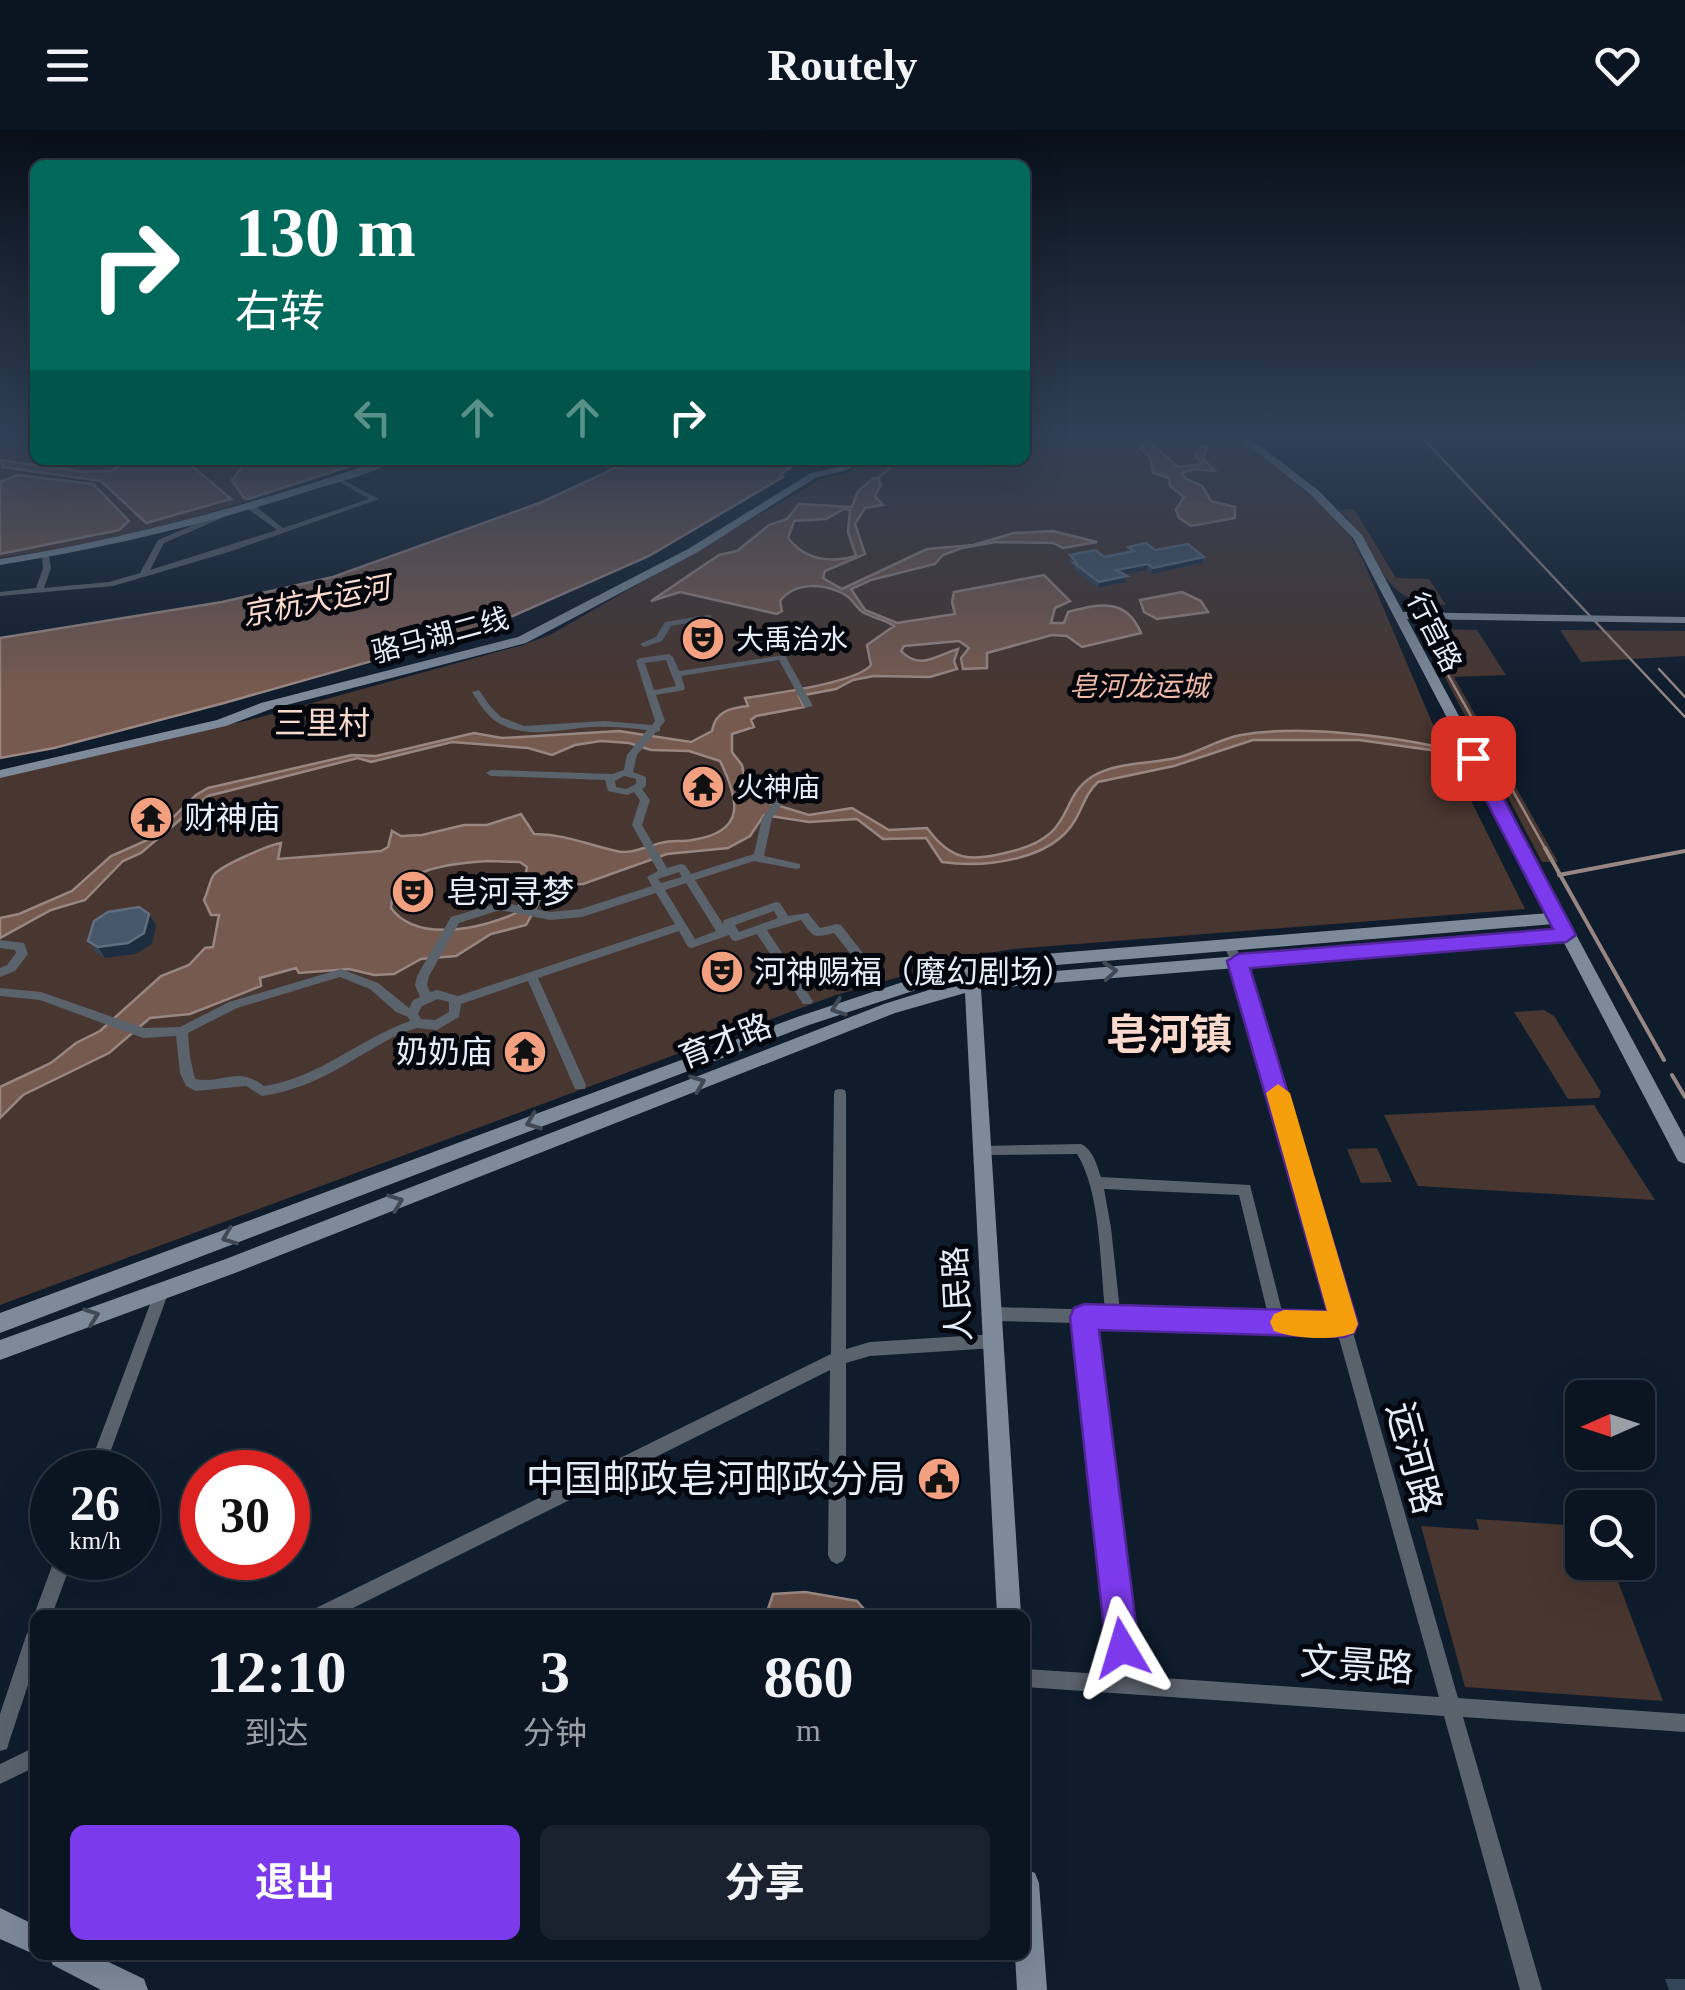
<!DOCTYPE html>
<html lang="zh">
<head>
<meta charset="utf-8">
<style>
  :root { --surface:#0b1521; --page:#19222e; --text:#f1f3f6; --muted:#9a9fa5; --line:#2b343f; --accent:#7c3aed }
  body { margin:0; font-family:"Times New Roman","Noto Sans SC",serif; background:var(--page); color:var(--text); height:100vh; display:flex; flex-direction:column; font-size:38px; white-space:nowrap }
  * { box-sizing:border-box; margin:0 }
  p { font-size:32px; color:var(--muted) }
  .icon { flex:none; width:55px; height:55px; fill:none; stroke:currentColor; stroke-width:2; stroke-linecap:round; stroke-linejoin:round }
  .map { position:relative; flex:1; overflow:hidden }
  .drawer { position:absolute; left:30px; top:1480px; width:1000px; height:350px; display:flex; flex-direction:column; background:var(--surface); border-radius:15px; box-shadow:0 10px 40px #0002,0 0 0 2px var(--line) }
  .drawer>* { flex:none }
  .guide { position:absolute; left:30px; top:30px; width:1000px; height:305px; border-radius:15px; box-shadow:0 10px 40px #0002,0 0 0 2px var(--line); background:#00695c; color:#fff; overflow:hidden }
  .needle { width:65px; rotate:267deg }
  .tools { position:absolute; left:1565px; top:1250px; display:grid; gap:20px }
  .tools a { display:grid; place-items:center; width:90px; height:90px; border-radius:15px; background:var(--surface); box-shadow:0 10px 40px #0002,0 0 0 2px var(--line); font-size:50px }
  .speed { position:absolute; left:30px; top:1320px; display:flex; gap:20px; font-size:50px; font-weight:700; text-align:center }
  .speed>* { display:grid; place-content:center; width:130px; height:130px; border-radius:50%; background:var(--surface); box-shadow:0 10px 40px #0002,0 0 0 2px var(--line); line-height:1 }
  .speed small { font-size:25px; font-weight:400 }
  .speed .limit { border:15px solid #d22; background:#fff; color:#111 }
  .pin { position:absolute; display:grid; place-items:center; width:85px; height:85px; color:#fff; margin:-42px; border-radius:20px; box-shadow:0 5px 15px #0006 }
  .me { position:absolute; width:110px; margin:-55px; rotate:353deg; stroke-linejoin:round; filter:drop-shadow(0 0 8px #0008) }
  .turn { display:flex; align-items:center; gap:35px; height:210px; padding:0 40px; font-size:45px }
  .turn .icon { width:130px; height:130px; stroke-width:2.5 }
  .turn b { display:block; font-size:70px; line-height:85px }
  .lanes { display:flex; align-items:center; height:95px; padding:0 40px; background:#0003; justify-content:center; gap:50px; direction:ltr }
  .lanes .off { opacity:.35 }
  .eta { display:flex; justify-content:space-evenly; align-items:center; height:170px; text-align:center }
  .eta b { font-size:60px; font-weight:700; line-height:70px }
  .cta { display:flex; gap:20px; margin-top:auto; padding:20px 40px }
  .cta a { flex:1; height:115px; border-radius:15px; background:var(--accent); color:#fff; font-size:40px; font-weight:700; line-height:115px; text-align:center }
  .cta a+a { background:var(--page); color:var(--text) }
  header { display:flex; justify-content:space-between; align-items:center; height:130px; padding:0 40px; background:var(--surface); font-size:45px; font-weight:700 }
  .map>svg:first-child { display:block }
  .green { fill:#483630 }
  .water { fill:#775a4f; stroke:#988682; stroke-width:2.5; fill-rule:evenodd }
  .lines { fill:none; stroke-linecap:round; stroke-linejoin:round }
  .stream-far1 { stroke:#988682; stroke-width:2.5 }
  .stream { stroke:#988682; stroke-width:4 }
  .street { fill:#5a626c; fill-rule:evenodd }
  .secondary { fill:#7d8a9a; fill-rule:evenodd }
  .wall { fill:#344558 }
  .shaded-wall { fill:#1d2d3f }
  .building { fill:#475769; stroke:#606e80; stroke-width:2.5 }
  .oneway { stroke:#404854 }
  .route { fill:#7c3aed; stroke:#51269a; stroke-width:2.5 }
  .slow { fill:#f59e0b }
  .labels { text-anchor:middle; stroke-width:10; stroke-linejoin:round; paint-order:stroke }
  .far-street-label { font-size:28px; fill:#e4edf8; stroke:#03060d }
  .far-poi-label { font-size:28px; fill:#e4edf8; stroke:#03060d; text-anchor:start }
  .far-park-label { font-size:28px; font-style:italic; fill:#f2b9a4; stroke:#03060d }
  .far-water-label { font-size:30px; font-style:italic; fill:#fedbcd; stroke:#03060d }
  .far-quarter-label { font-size:32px; fill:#fad9cd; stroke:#03060d }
  .poi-label { font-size:32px; fill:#e4edf8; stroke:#03060d; text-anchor:start }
  .street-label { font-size:32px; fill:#e4edf8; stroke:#03060d }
  .near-street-label { font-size:38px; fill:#e4edf8; stroke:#03060d }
  .near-poi-label { font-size:38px; fill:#e4edf8; stroke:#03060d; text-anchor:end }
  .district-label { font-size:42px; font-weight:bold; fill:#fad9cd; stroke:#03060d }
</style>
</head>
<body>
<header><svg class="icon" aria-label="menu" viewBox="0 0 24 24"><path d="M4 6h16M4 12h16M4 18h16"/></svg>Routely<svg class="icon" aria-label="heart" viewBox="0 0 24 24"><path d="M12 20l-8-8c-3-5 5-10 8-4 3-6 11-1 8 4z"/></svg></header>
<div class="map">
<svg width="1685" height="1860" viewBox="0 0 1685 1860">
  <rect width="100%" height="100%" fill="#0f1c2c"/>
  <g class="green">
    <path d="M0,303H35V330H375C253,371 128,411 0,428Z"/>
    <polygon points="1025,303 1233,303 1324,377 1348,401 1363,430 1431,590 1525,779 1014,819 976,825 836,865 0,1175 0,647 249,590 523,515 550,505 821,349 848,342 869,330 1025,330"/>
    <path d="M1354,379L1396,448L1429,449L1446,475C1374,474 1384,422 1339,380Z"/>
    <polygon points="1433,499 1477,500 1506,545 1454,547 1558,732 1542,732 1440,538 1427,507"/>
    <polygon points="1560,500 1685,501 1685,526 1581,532"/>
    <polygon points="1544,880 1554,886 1601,962 1599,968 1568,969 1514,882"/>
    <polygon points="1594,975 1655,1070 1418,1056 1384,985"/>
    <polygon points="1377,1018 1392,1052 1361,1053 1347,1019"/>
    <polygon points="1476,1389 1582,1396 1582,1432 1611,1433 1663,1571 1465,1557 1421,1396 1479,1400"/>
  </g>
  <g class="water">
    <polygon points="1148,311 1178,337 1202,334 1195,325 1202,316 1207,317 1203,329 1215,341 1194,339 1182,343 1186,349 1202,356 1211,371 1235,377 1235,388 1191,396 1179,388 1176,380 1184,367 1170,356 1169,348 1153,343 1150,327 1140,319"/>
    <polygon points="0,330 85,342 111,341 129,330 185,330 231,369 146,393 101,351 3,337"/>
    <polygon points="248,330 368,330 248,369 244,368 232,350"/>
    <polygon points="632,330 823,330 793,336 781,344 783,347 649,426 481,500 224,573 54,618 0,628 0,508 222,472 333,447 542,372"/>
    <polygon points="17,345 93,354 129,391 119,400 0,424 0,352"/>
    <path d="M874,348L879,349L881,355L875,366L883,375L865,378L855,394L865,424L825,441L823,448L842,459L927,419L973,415L1014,403L1053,401L1097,412L1063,418L1053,413L996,412L962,418L943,425L935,434L871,450L851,459L865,480L897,493L955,484L952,472L954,462L1044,445L1070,471L1055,478L1051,493H1064L1068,482C1099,474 1126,467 1141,503L1082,517L1067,506L1052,505L987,523V538L963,539L961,528L969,518L959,511L904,516L901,521C920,541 937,525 958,519L954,531L957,539L930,547L874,546L853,550L836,559L799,566L804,577L756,586L751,590L754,597L732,604V622L742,635L746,655L763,671L809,685L852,678L889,700L927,698C952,732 970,732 1013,721C1077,705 1057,668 1093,646C1117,632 1149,634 1176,628C1198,623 1218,609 1241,605C1297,595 1383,605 1439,617L1438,621L1359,610H1253L1174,636L1098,652C1085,664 1083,678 1074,692C1050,731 983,738 942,732L926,708L883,709L857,689L809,692L764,685L750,706L728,718L667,724L583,754L549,755L526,795L491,804L456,826L421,829L394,844L374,845L349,839L299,843L296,838L260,848L261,856L190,884L150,888L109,923L23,965L0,988V957L51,933L76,913L100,901L161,846L189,835L205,818L213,817L219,785H211L204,770C208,762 209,753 213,746C219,736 269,715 281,713L278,729L381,721L388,717L392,701L401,706L422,705L464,695H487L521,684L534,704C564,704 586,714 616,721C631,725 647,716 661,713C671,710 682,712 692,710C747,702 739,670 720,631L689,621L651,620L629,613L601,611L575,615L552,625L528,618L452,612L371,632L358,628L208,666L141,723L123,731L85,770L51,780L0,808V788L19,784L72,761L111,726L152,708L196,665L208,658L352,625L376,626L474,603L502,608L619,601L691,612L712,601C715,581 731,578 748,576L745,568C771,564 857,553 871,535L867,515L894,496C885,490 874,488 864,483C857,479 853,470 847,466C826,453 795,451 780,471L782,481L777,484L680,462L651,471L719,425L737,421L769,395L787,389L799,374L852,377L858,361ZM844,379L850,380L848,402L856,426C830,433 805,430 788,408L794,391L826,389ZM487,731L520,732L527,737L518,782C485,798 417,814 391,778C392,738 457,733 487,731Z"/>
    <polygon points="1182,462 1201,471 1208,482 1157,489 1144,482 1140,470"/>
    <polygon points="805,1462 857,1471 869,1485 766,1485 773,1464"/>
  </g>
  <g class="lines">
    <g class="stream-far1">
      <polyline points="1418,303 1685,587"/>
      <polyline points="877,349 899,330"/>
      <polyline points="1659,539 1685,567"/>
      <polyline points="1448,545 1546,720"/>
    </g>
    <g class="stream">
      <polyline points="1545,718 1664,930"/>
      <polyline points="1559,745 1685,721"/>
      <polyline points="1672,945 1685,967"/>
    </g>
    <g class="street">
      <polygon points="336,348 340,348 379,369 229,422 113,456 0,466 0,462 36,458 43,438 42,424 49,426 51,438 44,458 109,452 140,443 158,410 231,379 238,381 164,413 150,440 277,400 248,379 248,375 254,375 283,398 369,369 336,350"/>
      <polygon points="708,485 711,485 711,489 671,496 662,511 644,517 640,514 656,507 665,492"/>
      <path d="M669,524L673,527L679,541L785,525L813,576L805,578L779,530L681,546L685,558L684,560L656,565L665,591L660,597V601L656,602L637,625L633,642L646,647V656L642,659L650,670L642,695L667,738L681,734L685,735L691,744L754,724L762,688L781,662H789L790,664L772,688L764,726L800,734V738L796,739L754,731L695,750L723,794L724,790L776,772L780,773L788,786L808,783L820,798L837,794L841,795L862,822L864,825L862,828H854L834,803C813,808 814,808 801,790L767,800L811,868L813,871L811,874H803L757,804L736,811L732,810L729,805L692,818L688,817L679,801L538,848L586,955L585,959H575L528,851L461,874L459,887L437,900L417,898L401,903C352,928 318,958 262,966L246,956L196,961L186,956L180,943L176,906L143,908L40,870L0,866V858L41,862L144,898L180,897L229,872L341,839L378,853L409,878L413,870L420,867L415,855L417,846L451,787L500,772L550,782L581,779L652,756L647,747L658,741L632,695L640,670L634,662L627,665L608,661L605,650L491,646L486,643L491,640L613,644L624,640L627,625L647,600C629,598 610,596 591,597C561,599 525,610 497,592C486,585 479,573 472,562L479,560L490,576L501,587L524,596L604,591L652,595L655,591L636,531L640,528ZM666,530L676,556L654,560L645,533ZM624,646L636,649V654L626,659L616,657L615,651ZM679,742L682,747L661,753L658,749ZM686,753L716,801L695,809L665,760ZM656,763L675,794L458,866L437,860L430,862L427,855L429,846L459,793L500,780L550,790L582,787ZM774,781L778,788L739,802L735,795ZM340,847L370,859L396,882L408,887L410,891C359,909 319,948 264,956C237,935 223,954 195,949L190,927L188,903L237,878ZM438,869L449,872V882L435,890L421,889L418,884L422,876Z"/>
      <polygon points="0,810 24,813 28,824 15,841 0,847 0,838 7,835 16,823 15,820 0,818"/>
      <path d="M1229,811L1233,812L1250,844L1458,1568L1685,1584V1602L1463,1587L1542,1860H1520L1444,1586L1025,1557V1539L1117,1545L1076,1193L994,1191L989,1189L987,1184L989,1179L994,1177L1105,1180C1100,1136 1101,1062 1077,1024L985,1025L980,1024L978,1020L980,1016L1081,1014C1093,1019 1097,1036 1101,1047L1250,1055L1283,1185L1333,1187L1238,844L1223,815ZM1104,1059L1239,1065L1268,1185L1120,1181L1111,1098ZM1091,1194L1337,1201L1439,1567L1135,1546Z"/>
      <polygon points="840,959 845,960 846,964 846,1219 870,1212 995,1204 1000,1206 1003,1211 1000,1216 995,1218 870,1226 846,1233 846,1425 843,1431 837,1434 831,1431 828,1425 830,1240 339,1485 311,1485 314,1479 831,1224 834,964 835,960"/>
      <polygon points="162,1154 167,1156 169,1161 103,1342 87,1342 155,1161 157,1156"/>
      <polygon points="55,1428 73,1428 52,1485 35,1485 35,1487 34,1485"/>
      <polygon points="35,1497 35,1534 9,1612 7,1619 0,1621 0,1584 26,1506 29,1500"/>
      <polygon points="35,1617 35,1637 0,1654 0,1634"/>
    </g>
    <g class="secondary">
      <path d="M1233,303H1243L1319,361L1362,405L1403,482L1685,487V493L1407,489L1685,1008V1034L1678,1031L1563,811L981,859L1021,1485H997L965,863L895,883L235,1143L0,1230V1210L223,1130L884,874L964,849L928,856L809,895L0,1203V1183L797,887L927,844L1032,825L1549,783L1353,408L1311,365ZM1554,794L1558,800L981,847L1032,837Z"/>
      <path d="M382,330H396C371,345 337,352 309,361C208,394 105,418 0,435V429C131,408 257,373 382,330Z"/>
      <polygon points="852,330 864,330 845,341 817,347 696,423 526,513 271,579 226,596 0,648 0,640 217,590 261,573 518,507 688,419 811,343 839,337"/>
      <polygon points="1025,1739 1035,1743 1039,1753 1047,1860 1017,1860 1015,1825 1025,1825"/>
      <polygon points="0,1778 35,1795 36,1825 0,1809"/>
      <polygon points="48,1825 94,1825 144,1849 148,1860 101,1860 53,1835"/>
    </g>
  </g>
  <g class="wall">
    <polygon points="1128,417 1155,420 1204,427 1202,433 1151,444 1147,440 1123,444 1125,452 1098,458 1073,439 1074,436 1069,431 1070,425 1104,427 1127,423"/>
    <polygon points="149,784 156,795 152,814 136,824 105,828 96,822 88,811"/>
    <polygon points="1665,1849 1685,1849 1685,1860 1669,1860"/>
  </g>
  <g class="shaded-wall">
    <polygon points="1204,427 1202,433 1151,444 1153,438"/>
    <polygon points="1148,434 1147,440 1114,446 1116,440"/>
    <polygon points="1127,446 1125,452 1098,458 1099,452"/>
    <polygon points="149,784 156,795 152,814 136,824 105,828 98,817"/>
  </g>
  <g class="building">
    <polygon points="1146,413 1155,420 1188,414 1204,427 1153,438 1148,434 1116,440 1127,446 1099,452 1074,433 1077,433 1070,425 1096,420 1104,427 1134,421 1128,417"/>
    <polygon points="139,777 149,784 144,803 128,813 98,817 88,811 94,791 108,782"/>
  </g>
  <defs><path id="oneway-chevron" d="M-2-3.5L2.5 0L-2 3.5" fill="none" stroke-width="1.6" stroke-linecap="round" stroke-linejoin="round" transform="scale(2.5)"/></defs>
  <g class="oneway">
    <use href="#oneway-chevron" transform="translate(1110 841) rotate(-5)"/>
    <use href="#oneway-chevron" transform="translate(838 878) rotate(160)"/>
    <use href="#oneway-chevron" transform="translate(698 953) rotate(-21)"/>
    <use href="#oneway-chevron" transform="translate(533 992) rotate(159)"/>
    <use href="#oneway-chevron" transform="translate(396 1072) rotate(-21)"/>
    <use href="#oneway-chevron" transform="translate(229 1107) rotate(159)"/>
    <use href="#oneway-chevron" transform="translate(92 1186) rotate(-20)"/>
  </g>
  <linearGradient id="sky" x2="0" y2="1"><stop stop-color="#080f18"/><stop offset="0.54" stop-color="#314056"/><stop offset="1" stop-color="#314056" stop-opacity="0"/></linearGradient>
  <rect width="1685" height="564" fill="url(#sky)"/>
  <polygon class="route" points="1473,623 1482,628 1576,805 1566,812 1250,838 1358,1194 1354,1203 1344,1207 1099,1200 1139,1518 1134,1529 1122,1534 1111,1529 1106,1518 1070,1187 1074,1178 1084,1174 1327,1181 1227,831 1238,824 1553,799 1464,628"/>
  <path class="slow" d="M1278,954L1290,963L1358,1194L1354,1203C1334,1211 1295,1209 1274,1201L1270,1192L1274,1184L1284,1180L1327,1181L1266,963Z"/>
  <defs>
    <g id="theatre-disc" transform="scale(2.25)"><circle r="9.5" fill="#f2a080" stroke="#03060d"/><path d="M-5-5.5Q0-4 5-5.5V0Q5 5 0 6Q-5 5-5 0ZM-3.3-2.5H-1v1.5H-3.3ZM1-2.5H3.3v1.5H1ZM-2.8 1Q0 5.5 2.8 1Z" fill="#111"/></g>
    <g id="temple-disc" transform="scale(2.25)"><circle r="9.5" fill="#f2a080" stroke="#03060d"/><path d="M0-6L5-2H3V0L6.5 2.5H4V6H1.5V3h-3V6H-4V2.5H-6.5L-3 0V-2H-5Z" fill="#111"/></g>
    <g id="civic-disc" transform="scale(2.25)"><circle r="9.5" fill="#f2a080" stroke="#03060d"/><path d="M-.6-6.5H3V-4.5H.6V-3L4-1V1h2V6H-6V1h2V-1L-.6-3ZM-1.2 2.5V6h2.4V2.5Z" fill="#111"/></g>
  </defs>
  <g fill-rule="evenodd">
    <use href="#theatre-disc" x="703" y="509"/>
    <use href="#temple-disc" x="703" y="657"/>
    <use href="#temple-disc" x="151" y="688"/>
    <use href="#theatre-disc" x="413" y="762"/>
    <use href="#theatre-disc" x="722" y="842"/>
    <use href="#temple-disc" x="525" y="922"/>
    <use href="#civic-disc" x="939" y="1349"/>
  </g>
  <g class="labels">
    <g class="far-street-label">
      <text transform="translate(1435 502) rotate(63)" y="10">行宫路</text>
      <text transform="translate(440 505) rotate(-15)" y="10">骆马湖二线</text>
    </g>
    <g class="far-poi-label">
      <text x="736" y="519">大禹治水</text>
      <text x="736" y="667">火神庙</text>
    </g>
    <g class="far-park-label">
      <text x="1139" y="566">皂河龙运城</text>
    </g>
    <g class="far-water-label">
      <text transform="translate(316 471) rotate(-11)" y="10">京杭大运河</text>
    </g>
    <g class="far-quarter-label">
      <text x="322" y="604">三里村</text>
    </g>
    <g class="poi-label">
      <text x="184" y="699">财神庙</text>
      <text x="446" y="773">皂河寻梦</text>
      <text x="754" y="853">河神赐福（魔幻剧场）</text>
      <text x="492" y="933" text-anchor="end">奶奶庙</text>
    </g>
    <g class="street-label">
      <text transform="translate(725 911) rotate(-21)" y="11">育才路</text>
      <text transform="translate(957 1164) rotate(-93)" y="11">人民路</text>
    </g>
    <g class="near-street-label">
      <text transform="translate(1414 1328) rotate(75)" y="13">运河路</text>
      <text transform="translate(1357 1535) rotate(4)" y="13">文景路</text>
    </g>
    <g class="near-poi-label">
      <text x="906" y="1362">中国邮政皂河邮政分局</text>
    </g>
    <g class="district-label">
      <text x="1169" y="919">皂河镇</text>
    </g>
  </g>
</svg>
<div class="tools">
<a><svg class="needle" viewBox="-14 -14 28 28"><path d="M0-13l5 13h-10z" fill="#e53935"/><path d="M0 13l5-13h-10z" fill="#9a9fa5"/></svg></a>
<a><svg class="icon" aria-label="search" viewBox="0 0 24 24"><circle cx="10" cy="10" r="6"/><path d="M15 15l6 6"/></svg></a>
</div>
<div class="speed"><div>26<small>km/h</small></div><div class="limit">30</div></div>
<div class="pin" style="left:1473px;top:628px;background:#d93025"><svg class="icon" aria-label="arrive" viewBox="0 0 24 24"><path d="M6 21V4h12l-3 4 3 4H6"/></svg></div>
<svg class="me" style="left:1122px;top:1518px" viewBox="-20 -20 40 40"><path d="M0-17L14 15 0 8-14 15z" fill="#7c3aed" stroke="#fff" stroke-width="4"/></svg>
<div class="guide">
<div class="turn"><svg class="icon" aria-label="right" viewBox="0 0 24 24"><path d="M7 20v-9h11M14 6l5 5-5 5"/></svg><div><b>130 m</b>右转</div></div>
<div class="lanes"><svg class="icon off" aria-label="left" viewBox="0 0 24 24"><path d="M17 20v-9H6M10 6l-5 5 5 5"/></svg><svg class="icon off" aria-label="ahead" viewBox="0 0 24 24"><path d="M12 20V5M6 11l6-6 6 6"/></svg><svg class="icon off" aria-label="ahead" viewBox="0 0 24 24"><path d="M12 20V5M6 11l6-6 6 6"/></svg><svg class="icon" aria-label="right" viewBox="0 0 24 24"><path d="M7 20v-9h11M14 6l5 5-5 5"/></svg></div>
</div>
<section class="drawer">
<div class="eta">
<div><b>12:10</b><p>到达</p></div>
<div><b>3</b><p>分钟</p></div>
<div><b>860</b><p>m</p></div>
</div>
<div class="cta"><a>退出</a><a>分享</a></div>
</section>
</div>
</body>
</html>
